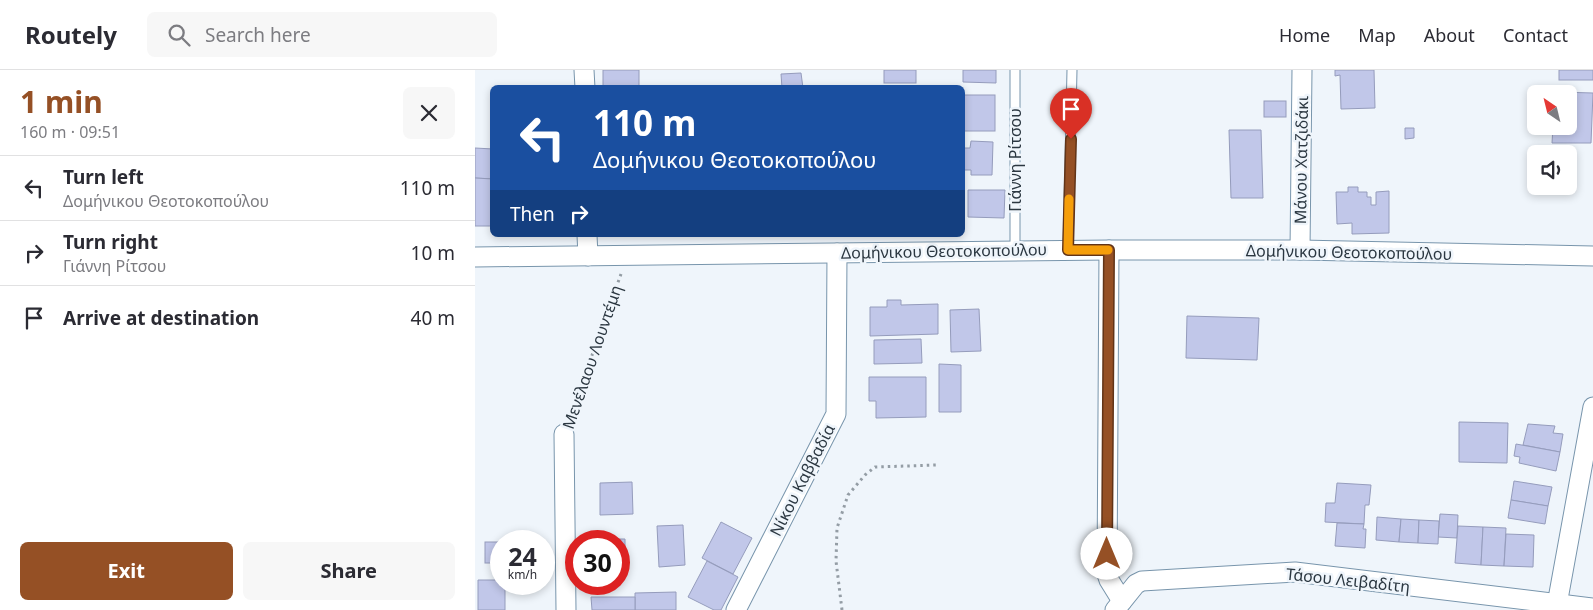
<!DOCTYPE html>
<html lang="en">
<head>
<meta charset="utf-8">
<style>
  :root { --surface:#fff; --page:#f7f7f7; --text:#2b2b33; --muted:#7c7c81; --line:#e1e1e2; --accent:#955025 }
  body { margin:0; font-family:"Noto Sans",sans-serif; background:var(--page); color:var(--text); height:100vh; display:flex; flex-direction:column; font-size:19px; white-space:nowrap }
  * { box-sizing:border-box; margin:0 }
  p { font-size:16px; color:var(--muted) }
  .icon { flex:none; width:28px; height:28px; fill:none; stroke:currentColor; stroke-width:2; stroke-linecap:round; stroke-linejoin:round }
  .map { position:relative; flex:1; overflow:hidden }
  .sheet { display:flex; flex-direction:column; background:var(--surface); width:475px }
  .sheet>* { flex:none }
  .top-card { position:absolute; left:15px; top:15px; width:475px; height:152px; border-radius:8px; box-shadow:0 2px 8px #0003; background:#1a4fa0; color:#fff; overflow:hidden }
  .needle { width:32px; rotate:325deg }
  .fabs { position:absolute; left:1052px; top:15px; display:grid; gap:10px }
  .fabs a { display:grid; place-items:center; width:50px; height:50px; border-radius:8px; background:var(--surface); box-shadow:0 2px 8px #0003; font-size:25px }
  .speed { position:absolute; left:15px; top:460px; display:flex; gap:10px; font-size:25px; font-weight:700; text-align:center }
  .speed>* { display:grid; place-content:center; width:65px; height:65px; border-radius:50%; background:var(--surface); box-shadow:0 2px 8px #0003; line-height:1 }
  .speed small { font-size:12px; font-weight:400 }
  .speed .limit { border:8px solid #d22; background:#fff; color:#111 }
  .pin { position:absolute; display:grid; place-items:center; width:42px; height:42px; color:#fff; margin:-51px -21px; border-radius:50% 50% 50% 0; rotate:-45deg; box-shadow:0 0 5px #0007 }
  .pin .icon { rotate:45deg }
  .me { position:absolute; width:55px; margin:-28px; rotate:0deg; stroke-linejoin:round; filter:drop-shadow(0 0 4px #0008) }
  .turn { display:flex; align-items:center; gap:18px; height:105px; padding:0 20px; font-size:22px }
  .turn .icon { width:65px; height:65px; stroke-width:2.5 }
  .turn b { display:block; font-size:35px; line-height:42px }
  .then { display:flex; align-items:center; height:48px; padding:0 20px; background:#0003; gap:10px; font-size:19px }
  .round { display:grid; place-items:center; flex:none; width:52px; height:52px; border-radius:8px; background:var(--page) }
  .headline { display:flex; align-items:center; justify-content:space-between; height:85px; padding:0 20px }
  h1 { font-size:30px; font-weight:700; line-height:38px; color:var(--accent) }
  .action { display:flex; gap:10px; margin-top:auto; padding:10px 20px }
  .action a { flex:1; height:58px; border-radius:8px; background:var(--accent); color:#fff; font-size:20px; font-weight:700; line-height:58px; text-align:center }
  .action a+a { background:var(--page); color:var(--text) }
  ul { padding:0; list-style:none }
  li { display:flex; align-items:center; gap:15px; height:65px; padding:0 20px; border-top:1px solid var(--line) }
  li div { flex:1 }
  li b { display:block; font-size:19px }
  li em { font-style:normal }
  header { display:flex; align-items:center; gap:30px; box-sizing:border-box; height:70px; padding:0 25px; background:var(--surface); border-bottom:1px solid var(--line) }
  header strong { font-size:24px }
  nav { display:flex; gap:28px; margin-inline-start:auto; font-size:18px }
  .search { width:350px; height:45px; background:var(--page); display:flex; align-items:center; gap:12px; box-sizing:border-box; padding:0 18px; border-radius:8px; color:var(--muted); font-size:19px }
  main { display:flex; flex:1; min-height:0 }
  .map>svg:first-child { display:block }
  .building { fill:#c1c7e9; stroke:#959cbc }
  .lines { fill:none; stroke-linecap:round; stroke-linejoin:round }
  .service-casing { stroke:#7895ac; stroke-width:11 }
  .minor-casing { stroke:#7895ac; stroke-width:21 }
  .path { stroke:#949da5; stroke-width:3; stroke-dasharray:2.5 4; stroke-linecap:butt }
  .service { stroke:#fff; stroke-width:9 }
  .minor { stroke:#fff; stroke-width:19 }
  .route-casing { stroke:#613418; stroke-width:12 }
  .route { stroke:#955025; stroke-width:9 }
  .slow { stroke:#f59e0b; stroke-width:9 }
  .labels { text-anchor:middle; stroke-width:5; stroke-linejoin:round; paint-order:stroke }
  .street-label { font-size:16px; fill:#2b3741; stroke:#eff5fb }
</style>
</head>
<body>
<header>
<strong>Routely</strong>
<div class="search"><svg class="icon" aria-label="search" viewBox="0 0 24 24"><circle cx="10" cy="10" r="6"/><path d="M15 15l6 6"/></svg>Search here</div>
<nav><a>Home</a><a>Map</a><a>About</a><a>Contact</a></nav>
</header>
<main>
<section class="sheet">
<div class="headline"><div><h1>1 min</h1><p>160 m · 09:51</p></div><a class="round"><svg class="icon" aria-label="close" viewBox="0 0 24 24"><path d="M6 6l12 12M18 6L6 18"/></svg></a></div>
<ul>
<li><svg class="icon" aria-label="left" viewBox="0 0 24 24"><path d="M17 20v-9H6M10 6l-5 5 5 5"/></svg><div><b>Turn left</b><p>Δομήνικου Θεοτοκοπούλου</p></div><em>110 m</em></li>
<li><svg class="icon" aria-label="right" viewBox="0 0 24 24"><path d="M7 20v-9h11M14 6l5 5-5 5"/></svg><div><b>Turn right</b><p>Γιάννη Ρίτσου</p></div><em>10 m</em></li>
<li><svg class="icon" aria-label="arrive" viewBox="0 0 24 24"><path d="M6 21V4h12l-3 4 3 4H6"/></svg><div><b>Arrive at destination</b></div><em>40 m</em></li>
</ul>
<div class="action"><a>Exit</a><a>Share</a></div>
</section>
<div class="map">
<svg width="1118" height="540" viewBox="0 0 1118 540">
  <rect width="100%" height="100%" fill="#eff5fb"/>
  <g class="building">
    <rect x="128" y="0" width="36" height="18"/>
    <rect x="409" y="0" width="32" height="13"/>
    <polygon points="488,0 521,0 521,13 488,12"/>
    <polygon points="860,0 899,0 900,38 866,39 865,5 860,6"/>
    <rect x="1084" y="0" width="34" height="10"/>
    <polygon points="326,3 328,18 307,18 306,4"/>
    <polygon points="1083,22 1118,23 1116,73 1077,73 1078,56 1094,56 1094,24 1083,24"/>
    <rect x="488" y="25" width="32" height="36"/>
    <rect x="789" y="31" width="22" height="16"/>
    <polygon points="930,58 939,58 939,68 930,69"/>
    <polygon points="754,60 786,60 788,128 756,128"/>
    <polygon points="496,71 518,72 517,105 496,105 496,100 488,100 488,78 495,78"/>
    <polygon points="0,78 18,79 18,109 0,108"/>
    <polygon points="0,108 18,109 18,156 0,156"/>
    <polygon points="873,117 883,117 883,122 892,122 892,127 896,127 896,135 901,135 901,122 914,121 914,163 877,164 877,153 862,154 861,122 873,122"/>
    <polygon points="493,120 530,120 529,148 493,147"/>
    <polygon points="412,230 426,230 426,235 463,234 463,264 395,266 395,237 412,237"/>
    <polygon points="504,239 506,281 476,282 475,240"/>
    <polygon points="712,246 784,248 782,290 711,288"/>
    <polygon points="446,269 447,293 399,294 399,270"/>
    <polygon points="464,294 486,295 486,342 464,342"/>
    <polygon points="394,307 451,307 451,347 401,348 401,331 394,331"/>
    <polygon points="984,352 1033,353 1032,393 984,392"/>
    <polygon points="1053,354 1080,356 1078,363 1088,364 1085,382 1048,375"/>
    <polygon points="1041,374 1085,382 1081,401 1044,393 1045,387 1039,386"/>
    <polygon points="1039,411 1077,417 1073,436 1036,430"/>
    <polygon points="157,412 158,444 125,445 125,413"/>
    <polygon points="862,413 896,415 894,435 890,435 889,454 850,452 851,433 860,433"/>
    <polygon points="1036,430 1073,436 1070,454 1033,448"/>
    <polygon points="965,444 983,445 982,468 963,467"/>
    <polygon points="902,447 926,449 924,472 901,470"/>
    <polygon points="926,449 944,450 943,473 924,472"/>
    <polygon points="944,450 964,451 963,474 943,473"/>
    <polygon points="246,452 277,468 258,504 227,488"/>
    <polygon points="862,453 889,454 888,459 891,459 890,478 860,476"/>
    <polygon points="208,455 210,495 184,497 182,456"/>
    <polygon points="983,456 1008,457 1006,495 980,493"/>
    <polygon points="1008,457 1031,458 1029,496 1006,495"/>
    <polygon points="1031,464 1059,465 1058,497 1029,496"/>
    <polygon points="113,469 150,469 150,490 144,501 144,471 113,471"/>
    <rect x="10" y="472" width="16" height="21"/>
    <polygon points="232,491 263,507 246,540 239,540 213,527"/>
    <polygon points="3,510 26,510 26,514 30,514 30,540 3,540"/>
    <polygon points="201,522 201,540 160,540 160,523"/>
    <polygon points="116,527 160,527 160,540 117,540"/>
  </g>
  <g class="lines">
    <g class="service-casing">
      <g id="service">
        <polyline points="540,0 540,181"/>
        <polyline points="593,180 597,0"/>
      </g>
    </g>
    <g class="minor-casing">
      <g id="minor">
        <polyline points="109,0 110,18"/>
        <polyline points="112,165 113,186"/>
        <polyline points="634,180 632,504 634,510 647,531"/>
        <polyline points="825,180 827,0"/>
        <polyline points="0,187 634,180 825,180 1118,186"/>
        <polyline points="89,364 91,540"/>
        <polyline points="261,540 361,344 362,183"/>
        <polyline points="640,540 661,514 667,511 820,502 1118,538"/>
        <polyline points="1081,540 1118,337"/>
      </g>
    </g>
    <g class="path">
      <polyline points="95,347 146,204"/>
      <polyline points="367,540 361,491 362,458 373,425 390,405 400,397 462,395"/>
    </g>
    <use href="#service" class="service"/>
    <use href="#minor" class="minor"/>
  </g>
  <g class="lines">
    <g class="route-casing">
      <polyline id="route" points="596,69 593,180 634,180 632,484"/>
    </g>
    <use href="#route" class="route"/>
    <polyline class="slow" points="594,129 593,180 633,180"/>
  </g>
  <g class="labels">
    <g class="street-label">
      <text transform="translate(540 90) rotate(-90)" y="6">Γιάννη Ρίτσου</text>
      <text transform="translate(826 90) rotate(-89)" y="6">Μάνου Χατζιδάκι</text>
      <text transform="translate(469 181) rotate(-1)" y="6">Δομήνικου Θεοτοκοπούλου</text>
      <text transform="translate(874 182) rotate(1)" y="6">Δομήνικου Θεοτοκοπούλου</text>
      <text transform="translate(117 287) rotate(-71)" y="6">Μενέλαου Λουντέμη</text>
      <text transform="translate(327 410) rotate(-63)" y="6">Νίκου Καββαδία</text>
      <text transform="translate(873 510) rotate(6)" y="6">Τάσου Λειβαδίτη</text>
    </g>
  </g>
</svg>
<div class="fabs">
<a><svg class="needle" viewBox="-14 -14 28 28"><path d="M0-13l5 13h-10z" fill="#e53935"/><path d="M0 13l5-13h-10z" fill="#7c7c81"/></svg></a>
<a><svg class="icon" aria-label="sound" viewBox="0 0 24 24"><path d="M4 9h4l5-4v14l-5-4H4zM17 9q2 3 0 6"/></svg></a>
</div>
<div class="speed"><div>24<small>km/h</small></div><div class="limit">30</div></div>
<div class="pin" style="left:596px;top:69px;background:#d93025"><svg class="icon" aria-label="arrive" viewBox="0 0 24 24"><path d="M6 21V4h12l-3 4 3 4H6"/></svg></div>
<svg class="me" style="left:632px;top:484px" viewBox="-20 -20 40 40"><circle r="19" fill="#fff"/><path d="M0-13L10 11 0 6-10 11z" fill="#955025"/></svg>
<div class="top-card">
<div class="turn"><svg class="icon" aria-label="left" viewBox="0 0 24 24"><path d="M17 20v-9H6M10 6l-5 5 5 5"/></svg><div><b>110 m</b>Δομήνικου Θεοτοκοπούλου</div></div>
<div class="then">Then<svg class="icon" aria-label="right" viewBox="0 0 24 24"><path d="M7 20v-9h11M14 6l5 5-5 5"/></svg></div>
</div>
</div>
</main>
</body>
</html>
